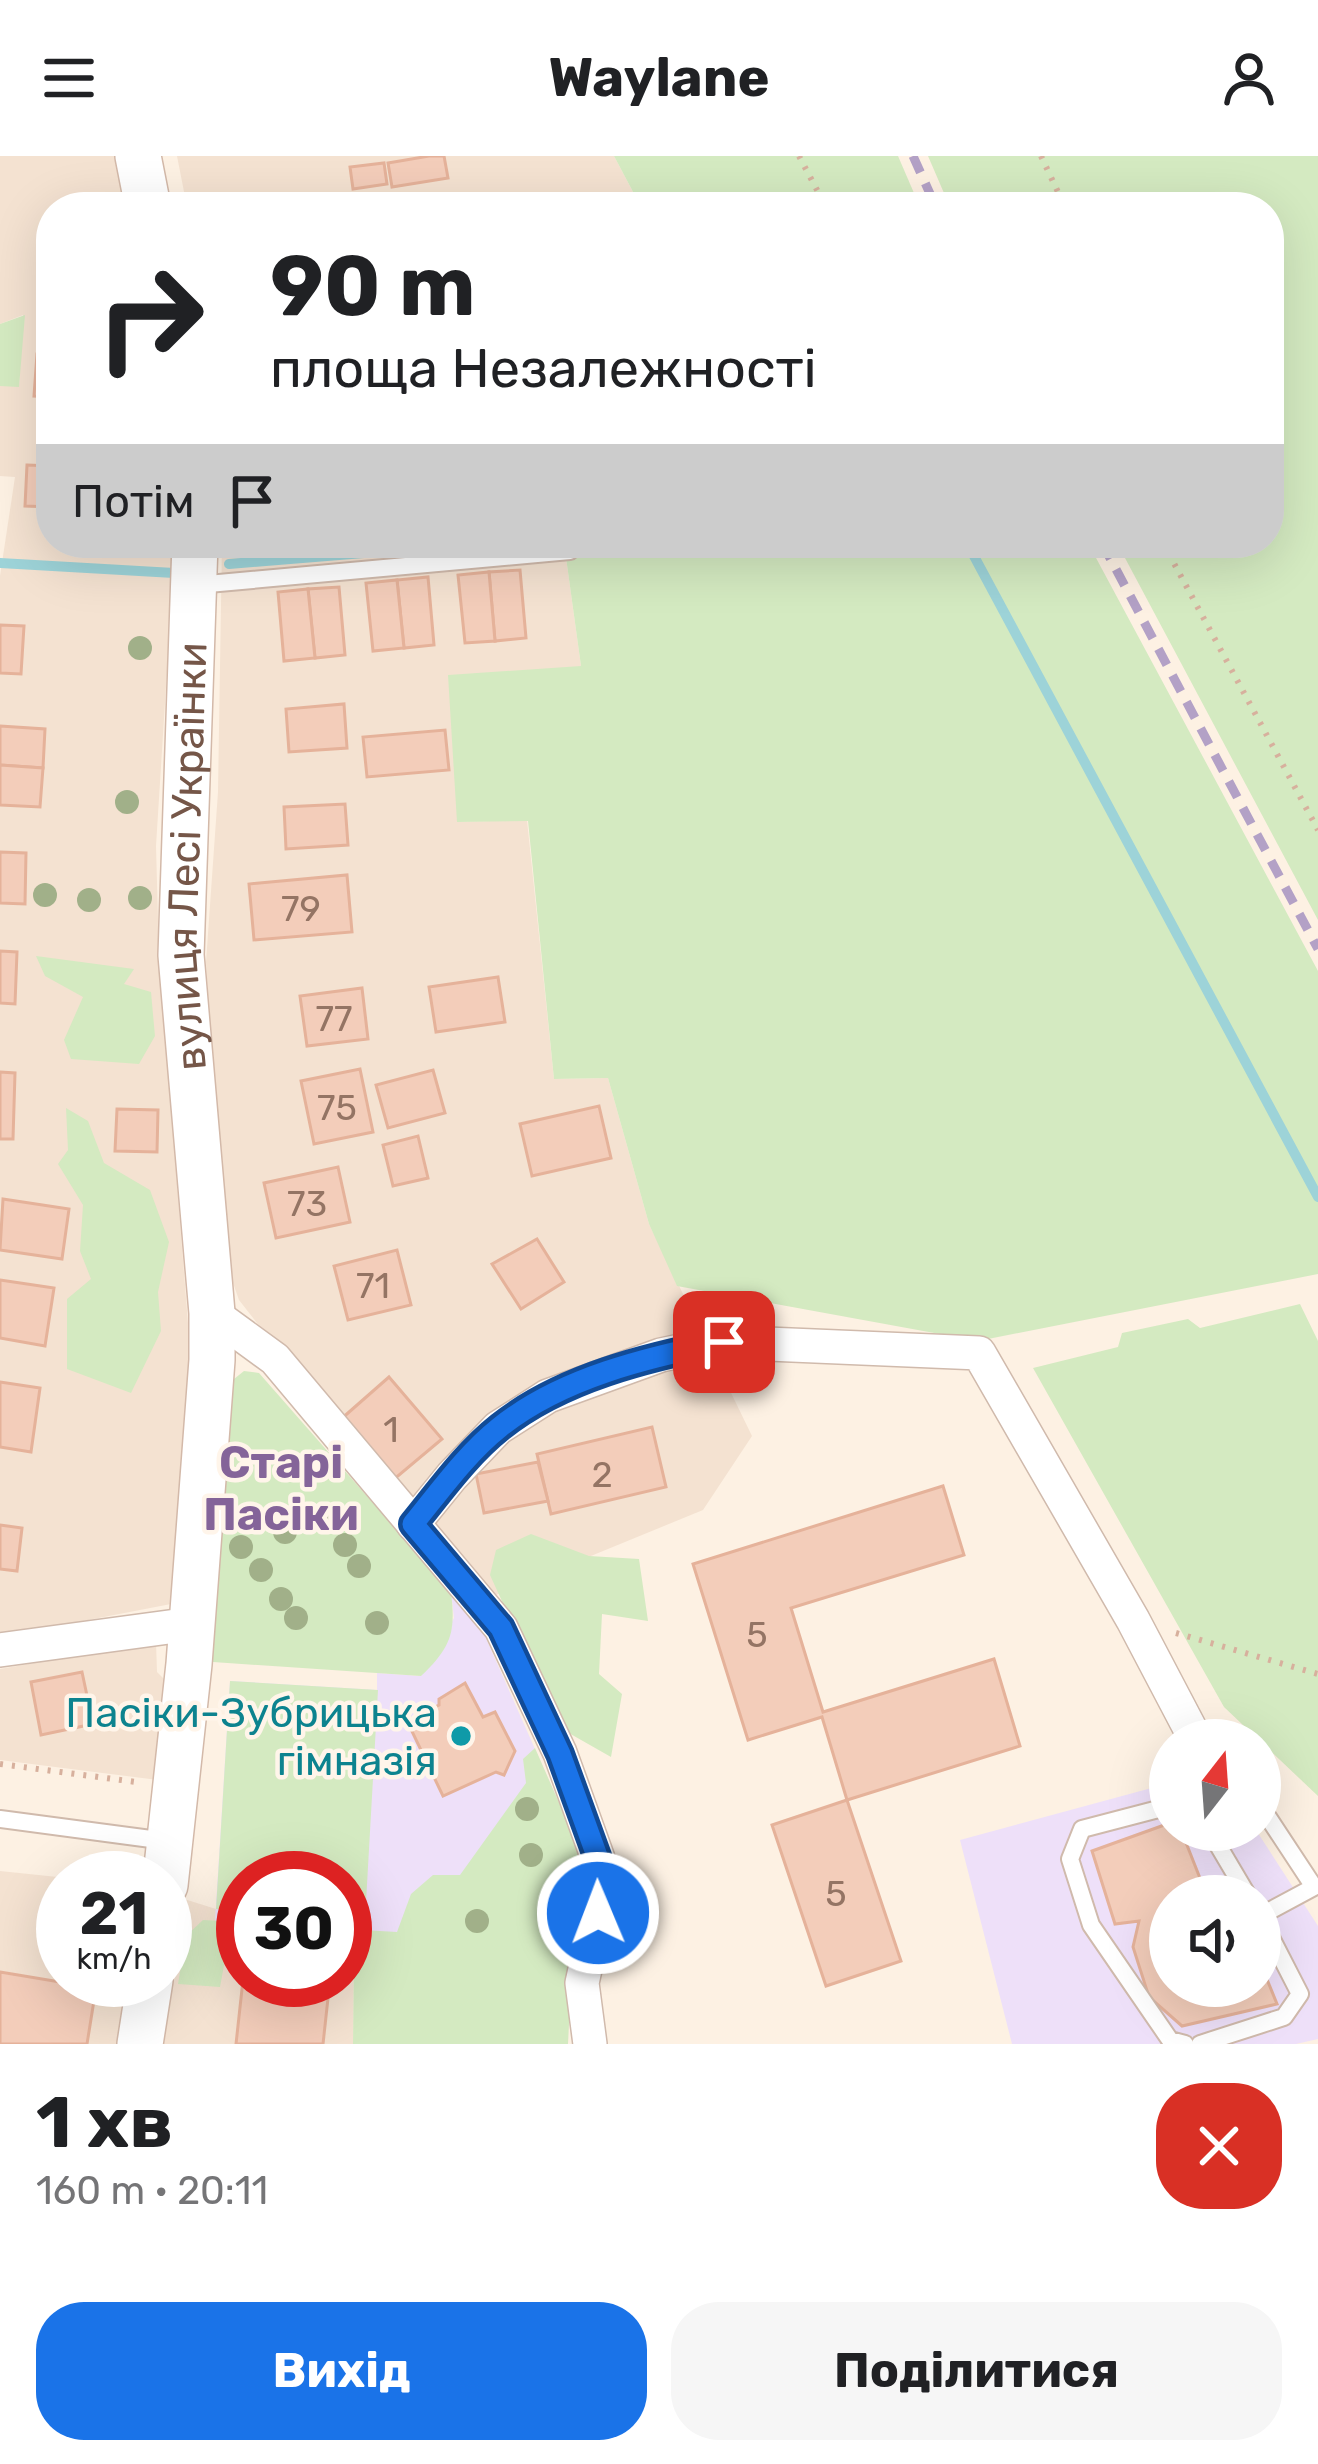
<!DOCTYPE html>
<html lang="uk">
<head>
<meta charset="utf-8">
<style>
  :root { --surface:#fff; --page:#f6f6f6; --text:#202124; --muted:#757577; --accent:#1a73e8 }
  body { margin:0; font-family:Rubik,sans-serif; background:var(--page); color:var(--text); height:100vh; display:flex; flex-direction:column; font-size:45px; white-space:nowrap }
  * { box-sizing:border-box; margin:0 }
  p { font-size:39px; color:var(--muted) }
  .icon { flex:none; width:66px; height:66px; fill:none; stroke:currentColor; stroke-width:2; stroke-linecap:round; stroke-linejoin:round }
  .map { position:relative; height:1888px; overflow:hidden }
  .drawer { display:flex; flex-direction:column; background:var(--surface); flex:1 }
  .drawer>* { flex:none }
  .guide { position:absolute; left:36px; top:36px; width:1248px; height:366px; border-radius:48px; box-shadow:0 12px 48px #0002; background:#fff; color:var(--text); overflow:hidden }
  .needle { width:78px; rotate:17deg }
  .fabs { position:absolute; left:1149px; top:1563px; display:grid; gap:24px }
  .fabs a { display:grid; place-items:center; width:132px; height:132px; border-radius:50%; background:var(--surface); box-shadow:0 12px 48px #0002; font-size:60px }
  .speed { position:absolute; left:36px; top:1695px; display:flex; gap:24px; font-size:60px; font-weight:700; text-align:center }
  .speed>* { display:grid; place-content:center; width:156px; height:156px; border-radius:50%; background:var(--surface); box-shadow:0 12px 48px #0002; line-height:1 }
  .speed small { font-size:30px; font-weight:400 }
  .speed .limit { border:18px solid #d22; background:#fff; color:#111 }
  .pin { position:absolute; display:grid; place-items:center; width:102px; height:102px; color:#fff; margin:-51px; border-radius:24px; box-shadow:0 6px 18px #0006 }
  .me { position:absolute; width:132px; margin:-66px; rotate:359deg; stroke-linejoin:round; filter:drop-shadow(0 0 9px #0008) }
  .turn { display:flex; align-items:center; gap:42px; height:252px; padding:0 36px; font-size:54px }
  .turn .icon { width:156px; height:156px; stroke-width:2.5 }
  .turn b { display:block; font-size:84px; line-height:102px }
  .then { display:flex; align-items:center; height:114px; padding:0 36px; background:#0003; gap:24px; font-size:45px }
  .round { display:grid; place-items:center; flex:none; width:126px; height:126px; border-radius:48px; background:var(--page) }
  .summary { display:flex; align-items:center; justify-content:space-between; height:204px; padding:0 36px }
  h1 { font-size:72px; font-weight:700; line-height:90px }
  .primary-button { display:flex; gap:24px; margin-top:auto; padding:24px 36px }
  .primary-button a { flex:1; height:138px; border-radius:48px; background:var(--accent); color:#fff; font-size:48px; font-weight:700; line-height:138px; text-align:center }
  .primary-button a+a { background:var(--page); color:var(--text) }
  header { display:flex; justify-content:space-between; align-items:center; height:156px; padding:0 36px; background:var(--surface); font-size:54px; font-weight:700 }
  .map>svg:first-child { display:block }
  .residential { fill:#f4e2d1 }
  .education { fill:#eee0f9; fill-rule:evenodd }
  .green { fill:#d4eac1 }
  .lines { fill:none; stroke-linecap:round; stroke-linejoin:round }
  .stream { stroke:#9dd3d8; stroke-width:10 }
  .building { fill:#f3cdba; stroke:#e5b29a; stroke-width:3 }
  .service-casing { stroke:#d0baac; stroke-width:20 }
  .minor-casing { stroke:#d0baac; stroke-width:36 }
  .secondary-casing { stroke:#d3b9a9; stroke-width:48 }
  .path { stroke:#d7b09d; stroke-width:6; stroke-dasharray:3 9; stroke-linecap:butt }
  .service { stroke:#fff; stroke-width:16 }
  .minor { stroke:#fff; stroke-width:33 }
  .secondary { stroke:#fff; stroke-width:45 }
  .rail { stroke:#b3a1c6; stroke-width:9; stroke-dasharray:18 12; stroke-linecap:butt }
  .tree { fill:#a1b089 }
  .route-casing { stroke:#114b97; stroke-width:30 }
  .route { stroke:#1a73e8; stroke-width:21 }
  .culture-dot { fill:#0f9aa8; stroke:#fff5ea; stroke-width:4.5 }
  .labels { text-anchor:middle; stroke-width:9; stroke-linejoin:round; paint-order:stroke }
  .number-label { font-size:36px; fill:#947464 }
  .street-label { font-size:42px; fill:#755648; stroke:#fff5ea }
  .culture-label { font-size:42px; fill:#0d838f; stroke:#fff5ea; text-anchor:end }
  .neighbourhood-label { font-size:45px; font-weight:bold; fill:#846499; stroke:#fff5ea }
</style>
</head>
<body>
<header><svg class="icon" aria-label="menu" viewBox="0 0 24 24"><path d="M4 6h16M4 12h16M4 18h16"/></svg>Waylane<svg class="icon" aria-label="person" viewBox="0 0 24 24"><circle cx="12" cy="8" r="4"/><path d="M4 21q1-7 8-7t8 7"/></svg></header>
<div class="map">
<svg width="1318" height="1888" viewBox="0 0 1318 1888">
  <rect width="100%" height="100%" fill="#fdf1e3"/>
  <g class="residential">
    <polygon points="0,0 122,0 132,51 51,51 51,387 175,387 156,690 159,800 192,1218 171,1448 0,1481 0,420 15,321 0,320 0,230 19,230 23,159 0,168"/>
    <polygon points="177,0 614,0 641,51 488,51 399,42 398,51 187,51"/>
    <polygon points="222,387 564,387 581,510 457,666 527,664 554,923 608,922 649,1068 752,1280 703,1354 491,1441 325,1254 239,1144 224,1101 206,806 218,636"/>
    <polygon points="156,1486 157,1516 164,1523 158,1624 0,1604 0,1513"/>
    <polygon points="0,1715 67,1722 63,1722 63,1824 165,1824 165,1737 216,1753 215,1764 243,1770 243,1824 345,1824 345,1790 354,1792 353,1888 0,1888"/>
  </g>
  <g class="education">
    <polygon points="451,1436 485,1480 593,1724 398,1777 345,1773 345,1722 243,1722 243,1766 215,1765 230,1525 377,1534 377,1517 421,1520 454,1462"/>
    <path d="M1170,1627V1674H1256L1318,1770V1883L1296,1888H1012L960,1684ZM1170,1740H1260V1830H1170Z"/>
  </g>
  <g class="green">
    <polygon points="614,0 898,0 920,51 641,51"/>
    <polygon points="928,0 1318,0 1318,764 1117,387 1269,387 1269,51 950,51"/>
    <polygon points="25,159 19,231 0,230 0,168"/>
    <polygon points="564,387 1088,387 1318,815 1318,1118 978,1185 677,1130 649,1068 608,922 554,923 528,665 457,666 448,519 581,510"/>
    <polygon points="36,800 134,813 124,828 151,836 155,880 139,908 71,903 64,884 83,841 45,820"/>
    <polygon points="66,952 88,965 104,1007 150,1034 169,1086 158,1136 161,1175 131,1237 67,1213 67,1143 91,1123 80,1095 83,1049 58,1008 68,994"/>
    <polygon points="1300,1148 1318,1185 1318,1640 1224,1551 1033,1212 1118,1191 1122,1177 1188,1163 1200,1172"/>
    <path d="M244,1215L259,1217L451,1436C456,1477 451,1491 421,1520L213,1506L209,1454L230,1235L234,1223Z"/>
    <polygon points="531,1378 589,1400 639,1403 648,1465 602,1458 599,1518 622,1538 611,1601 560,1572 490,1419 496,1394"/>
    <polygon points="230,1525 378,1534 365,1764 345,1763 345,1722 243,1722 243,1755 216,1753"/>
    <polygon points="535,1592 593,1724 572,1809 568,1888 353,1888 354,1793 345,1792 345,1773 397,1776 411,1738 433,1719 460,1719 526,1627 523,1603"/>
    <polygon points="203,1764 243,1766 243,1787 228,1787 220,1831 178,1828 186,1780"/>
  </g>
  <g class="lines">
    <g class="stream">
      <polyline points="967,387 1318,1041"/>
      <polyline points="0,407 174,417"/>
      <polyline points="229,408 486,387"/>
    </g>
  </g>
  <g class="building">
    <polygon points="429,0 444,0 448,22 392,31 388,7"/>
    <polygon points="384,7 387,28 353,33 350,11"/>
    <polygon points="347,39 348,50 376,46 377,51 300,51 299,45"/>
    <polygon points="37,198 51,199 51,241 34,240"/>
    <polygon points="27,309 51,310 51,351 25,350"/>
    <polygon points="520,414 526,482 495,485 489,416"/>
    <polygon points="489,416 495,485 465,487 458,419"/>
    <polygon points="428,421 434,489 404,492 397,424"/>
    <polygon points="397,424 404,492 373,495 366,427"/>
    <polygon points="339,431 345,499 315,502 308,433"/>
    <polygon points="308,433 315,502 284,505 278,436"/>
    <polygon points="0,469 24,470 21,518 0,517"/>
    <polygon points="344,548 347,592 289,596 286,553"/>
    <polygon points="0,570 45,573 43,612 0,609"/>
    <polygon points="445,574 449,614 367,621 363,581"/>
    <polygon points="0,609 43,612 40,651 0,649"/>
    <polygon points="345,648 348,689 286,693 284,651"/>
    <polygon points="0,696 26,697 25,748 0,747"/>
    <polygon points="347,719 352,776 254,784 249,728"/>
    <polygon points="0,795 17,796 15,848 0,847"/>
    <polygon points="498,821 505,866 436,876 429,831"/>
    <polygon points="362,832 368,883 307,890 300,840"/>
    <polygon points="360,913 373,976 314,988 301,925"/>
    <polygon points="433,914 445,957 388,972 376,929"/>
    <polygon points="0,916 15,917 13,983 0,983"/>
    <polygon points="599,950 611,1002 532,1020 520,968"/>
    <polygon points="117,953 158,954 157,996 115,995"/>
    <polygon points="418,980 428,1022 393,1030 383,989"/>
    <polygon points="338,1011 350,1066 276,1082 264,1027"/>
    <polygon points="3,1043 69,1053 62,1103 0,1094"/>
    <polygon points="537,1083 564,1126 521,1153 492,1108"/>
    <polygon points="397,1094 411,1149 348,1164 334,1110"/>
    <polygon points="0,1124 54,1132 45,1190 0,1182"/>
    <polygon points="389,1221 442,1283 392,1325 340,1264"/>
    <polygon points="0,1226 40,1232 31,1296 0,1291"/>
    <polygon points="652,1271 666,1331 551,1358 537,1298"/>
    <polygon points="538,1306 548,1345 484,1357 476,1318"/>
    <polygon points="943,1330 964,1399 791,1452 823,1556 994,1503 1020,1590 847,1644 822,1561 748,1584 693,1408"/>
    <polygon points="0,1369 22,1372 17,1415 0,1413"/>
    <polygon points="82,1516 93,1568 41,1579 31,1526"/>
    <polygon points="465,1527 483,1561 495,1556 515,1595 504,1619 496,1616 443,1640 407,1565 439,1549 439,1543"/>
    <polygon points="847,1644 901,1805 826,1830 772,1669"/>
    <polygon points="1170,1667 1170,1674 1181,1674 1207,1740 1170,1740 1170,1830 1260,1830 1260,1806 1277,1848 1182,1870 1149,1841 1133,1791 1139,1765 1115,1768 1092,1695"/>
    <polygon points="0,1816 96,1832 87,1888 0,1888"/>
    <polygon points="243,1824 330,1824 323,1888 236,1888"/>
  </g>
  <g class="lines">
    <g class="service-casing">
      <g id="service">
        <polyline points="197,429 570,395"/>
        <polyline points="1260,1649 1314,1731 1260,1760"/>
        <polyline points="1170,1650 1082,1673 1070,1703 1091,1769 1170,1884 1185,1888"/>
        <polyline points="0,1663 166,1685"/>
        <polyline points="1209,1674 1248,1740"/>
        <polyline points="1200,1888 1284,1861 1300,1838 1260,1760"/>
      </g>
    </g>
    <g class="minor-casing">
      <g id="minor">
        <polyline points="212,1157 275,1203 501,1472 560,1597 605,1722 582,1827 590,1888"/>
        <polyline points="413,1368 452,1320 498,1272 548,1240 661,1199 723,1186 979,1197 1133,1464 1196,1584"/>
        <polyline points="0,1494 191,1468"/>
      </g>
    </g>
    <g class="secondary-casing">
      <g id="secondary">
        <polyline points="138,0 148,51"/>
        <path id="s1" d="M165,1729L189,1508L212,1204V1157L181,799L195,387"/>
        <polyline points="140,1888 150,1824"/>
      </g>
    </g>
    <g class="path">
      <polyline points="799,0 826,51"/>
      <polyline points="1041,0 1065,51"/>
      <polyline points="1163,387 1318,674"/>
      <polyline points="1176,1477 1318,1518"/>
      <polyline points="0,1608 136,1626"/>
    </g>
    <use href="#service" class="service"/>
    <use href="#minor" class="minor"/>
    <use href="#secondary" class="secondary"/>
    <g class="rail">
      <polyline points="913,0 936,51"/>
      <polyline points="1102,387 1318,793"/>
    </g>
  </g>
  <g class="tree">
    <circle cx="140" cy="492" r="12"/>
    <circle cx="127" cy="646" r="12"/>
    <circle cx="45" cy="739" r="12"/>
    <circle cx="140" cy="742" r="12"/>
    <circle cx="89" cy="744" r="12"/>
    <circle cx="328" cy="1364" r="12"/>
    <circle cx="285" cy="1376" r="12"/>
    <circle cx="345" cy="1389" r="12"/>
    <circle cx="241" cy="1391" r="12"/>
    <circle cx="359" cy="1410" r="12"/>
    <circle cx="261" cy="1414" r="12"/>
    <circle cx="281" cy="1443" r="12"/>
    <circle cx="296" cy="1462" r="12"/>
    <circle cx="377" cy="1467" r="12"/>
    <circle cx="527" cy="1653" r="12"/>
    <circle cx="531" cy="1699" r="12"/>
    <circle cx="554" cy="1737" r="12"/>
    <circle cx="477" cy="1765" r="12"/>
  </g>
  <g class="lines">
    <g class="route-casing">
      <path id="route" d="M598,1757L605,1722L560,1598L501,1472L413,1368C440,1335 466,1298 500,1271C561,1222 648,1201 724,1186"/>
    </g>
    <use href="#route" class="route"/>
  </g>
  <circle class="culture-dot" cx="461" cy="1580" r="12"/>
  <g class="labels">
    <g class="number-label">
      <text x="301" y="765">79</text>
      <text x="334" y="875">77</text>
      <text x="337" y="964">75</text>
      <text x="307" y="1060">73</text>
      <text x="373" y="1142">71</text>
      <text x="391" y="1286">1</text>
      <text x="602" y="1331">2</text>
      <text x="757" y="1491">5</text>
      <text x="836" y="1750">5</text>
    </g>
    <g class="street-label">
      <text dy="15" stroke="none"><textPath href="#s1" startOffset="1032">вулиця Лесі Українки</textPath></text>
    </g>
    <g class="culture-label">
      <text x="437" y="1571">Пасіки-Зубрицька<tspan x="437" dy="48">гімназія</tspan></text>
    </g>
    <g class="neighbourhood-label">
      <text x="281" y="1322">Старі<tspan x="281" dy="52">Пасіки</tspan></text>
    </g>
  </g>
</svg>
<div class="fabs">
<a><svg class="needle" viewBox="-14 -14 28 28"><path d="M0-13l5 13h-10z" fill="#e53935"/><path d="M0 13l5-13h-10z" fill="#757577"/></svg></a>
<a><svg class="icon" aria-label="sound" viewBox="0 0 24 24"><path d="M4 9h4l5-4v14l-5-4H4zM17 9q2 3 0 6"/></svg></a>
</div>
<div class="speed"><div>21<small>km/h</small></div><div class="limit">30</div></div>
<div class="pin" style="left:724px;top:1186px;background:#d93025"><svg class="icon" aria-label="arrive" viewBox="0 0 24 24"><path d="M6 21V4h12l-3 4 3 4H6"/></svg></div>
<svg class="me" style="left:598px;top:1757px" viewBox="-20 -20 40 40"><circle r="17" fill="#1a73e8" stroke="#fff" stroke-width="3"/><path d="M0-11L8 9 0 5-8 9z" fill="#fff"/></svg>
<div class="guide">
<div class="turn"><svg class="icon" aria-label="right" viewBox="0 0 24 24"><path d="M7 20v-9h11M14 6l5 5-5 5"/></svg><div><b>90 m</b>площа Незалежності</div></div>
<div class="then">Потім<svg class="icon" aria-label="arrive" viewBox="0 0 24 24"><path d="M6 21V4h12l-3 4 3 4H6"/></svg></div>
</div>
</div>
<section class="drawer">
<div class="summary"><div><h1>1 хв</h1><p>160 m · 20:11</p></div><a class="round" style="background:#d93025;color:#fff"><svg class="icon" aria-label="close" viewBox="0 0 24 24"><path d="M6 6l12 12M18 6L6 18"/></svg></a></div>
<div class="primary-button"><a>Вихід</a><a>Поділитися</a></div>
</section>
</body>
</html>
